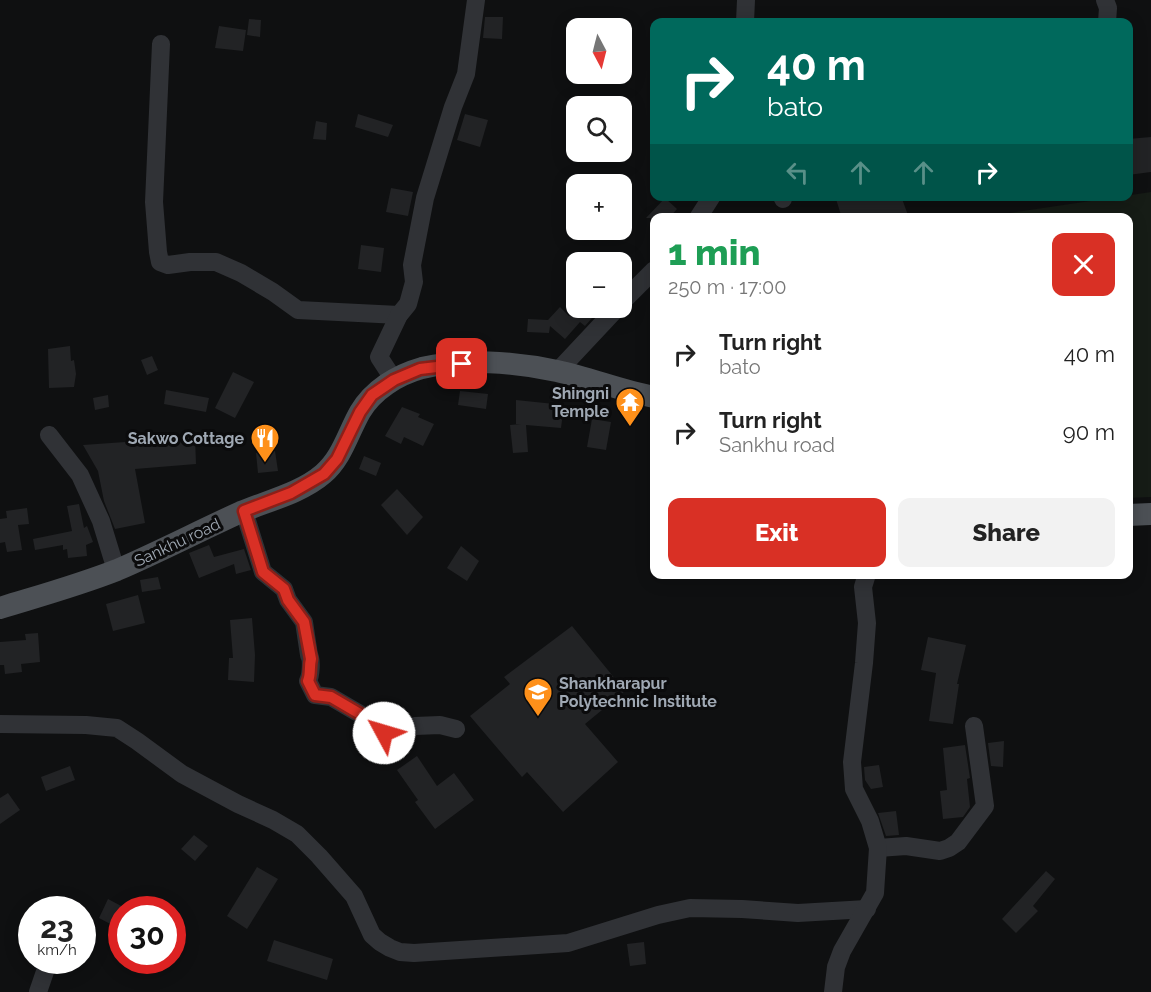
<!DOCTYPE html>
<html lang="en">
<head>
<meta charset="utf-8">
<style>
  :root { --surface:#fff; --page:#f2f2f2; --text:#222; --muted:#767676; --accent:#d93025 }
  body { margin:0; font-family:Raleway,sans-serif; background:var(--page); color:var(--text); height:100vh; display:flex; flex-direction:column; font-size:22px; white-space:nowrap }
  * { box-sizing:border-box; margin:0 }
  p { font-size:20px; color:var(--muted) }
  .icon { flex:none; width:33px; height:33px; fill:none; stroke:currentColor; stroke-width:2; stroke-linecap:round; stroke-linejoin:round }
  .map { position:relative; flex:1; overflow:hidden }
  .sheet { position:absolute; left:650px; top:213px; width:483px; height:366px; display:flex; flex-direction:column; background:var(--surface); border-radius:12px; box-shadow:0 3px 15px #0003 }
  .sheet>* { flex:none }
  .banner { position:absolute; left:650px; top:18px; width:483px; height:183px; border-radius:12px; box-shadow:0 3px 15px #0003; background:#00695c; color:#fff; overflow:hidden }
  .needle { width:39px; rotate:173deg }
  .buttons { position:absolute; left:566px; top:18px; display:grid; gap:12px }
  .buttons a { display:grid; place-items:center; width:66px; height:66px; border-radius:12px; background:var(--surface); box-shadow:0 3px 15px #0003; font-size:30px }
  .speed { position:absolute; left:18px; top:896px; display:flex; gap:12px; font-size:30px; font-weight:700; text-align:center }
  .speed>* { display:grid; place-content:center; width:78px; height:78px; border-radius:50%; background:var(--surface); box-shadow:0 3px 15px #0003; line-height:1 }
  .speed small { font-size:15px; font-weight:400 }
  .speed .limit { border:9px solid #d22; background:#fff; color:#111 }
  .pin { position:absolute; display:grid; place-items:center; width:51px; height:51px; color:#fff; margin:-26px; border-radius:12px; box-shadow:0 3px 9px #0006 }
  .me { position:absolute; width:66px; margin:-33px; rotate:309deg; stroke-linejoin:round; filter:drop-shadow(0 0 4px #0008) }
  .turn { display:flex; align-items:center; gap:21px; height:126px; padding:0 18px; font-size:27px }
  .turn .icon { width:78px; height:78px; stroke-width:2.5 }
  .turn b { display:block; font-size:42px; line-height:51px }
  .lanes { display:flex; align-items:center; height:57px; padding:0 18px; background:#0003; justify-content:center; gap:30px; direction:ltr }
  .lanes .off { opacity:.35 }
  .round { display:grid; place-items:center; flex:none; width:63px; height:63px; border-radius:12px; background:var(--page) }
  .head { display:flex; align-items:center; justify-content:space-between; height:102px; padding:0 18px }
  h1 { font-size:36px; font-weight:800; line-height:45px; color:#1e9e55 }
  .primary-button { display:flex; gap:12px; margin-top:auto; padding:12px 18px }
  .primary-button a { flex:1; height:69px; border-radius:12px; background:var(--accent); color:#fff; font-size:24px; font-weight:800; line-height:69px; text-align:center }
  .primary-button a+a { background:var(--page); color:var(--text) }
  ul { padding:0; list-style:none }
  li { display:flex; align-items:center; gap:18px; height:78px; padding:0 18px }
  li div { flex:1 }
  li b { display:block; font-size:22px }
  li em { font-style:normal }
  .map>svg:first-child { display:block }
  .green { fill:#161c16 }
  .building { fill:#222325 }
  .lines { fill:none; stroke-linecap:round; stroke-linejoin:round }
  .minor { stroke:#303236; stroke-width:18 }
  .major { stroke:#4c5055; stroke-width:22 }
  .route-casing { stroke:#8d1f18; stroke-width:15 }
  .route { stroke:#d93025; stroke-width:10 }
  .labels { text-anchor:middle; stroke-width:6; stroke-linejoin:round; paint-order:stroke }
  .poi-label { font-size:16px; font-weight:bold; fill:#9fa8b3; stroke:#0b0b0c; text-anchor:end }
  .street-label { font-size:16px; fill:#9fa8b3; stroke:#0b0b0c }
</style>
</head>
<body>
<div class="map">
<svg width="1151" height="992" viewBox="0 0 1151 992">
  <rect width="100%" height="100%" fill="#0f1011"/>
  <polygon class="green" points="1151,192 1151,497 1128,498 1128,218 983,217"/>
  <g class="building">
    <polygon points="485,17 503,17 502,39 483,38"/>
    <polygon points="249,19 261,20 260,37 247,35"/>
    <polygon points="219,26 246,30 243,51 215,48"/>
    <polygon points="358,114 393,125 388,137 355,127"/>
    <polygon points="465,114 488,120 480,147 457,140"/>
    <polygon points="316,121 327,123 326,140 313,139"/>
    <polygon points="1151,137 1151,172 1128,175 1128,139"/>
    <polygon points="391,188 413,192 408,216 386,212"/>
    <polygon points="835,196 901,196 909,218 842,218"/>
    <polygon points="665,198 677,209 669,218 646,218"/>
    <polygon points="361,245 384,248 381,272 358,269"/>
    <polygon points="560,307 569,316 572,313 567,308 594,308 598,311 585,326 580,322 565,339 550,326 549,333 527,332 528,319 548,320"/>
    <polygon points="70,346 71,361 74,360 76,374 74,387 49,388 48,349"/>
    <polygon points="152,356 158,370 147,375 141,360"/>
    <polygon points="233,372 254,382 235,418 215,408"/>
    <polygon points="166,390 209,398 206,412 164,404"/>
    <polygon points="460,391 488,394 486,409 458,405"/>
    <polygon points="108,395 109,407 95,410 93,398"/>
    <polygon points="516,400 564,405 561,428 526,425 528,452 513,453 510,425 521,424 516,424"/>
    <polygon points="402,407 420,414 418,417 434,424 423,446 404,437 401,444 385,436"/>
    <polygon points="592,419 611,422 606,450 587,447"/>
    <polygon points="195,437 196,464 135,469 145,523 115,529 104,501 98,471 83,445"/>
    <polygon points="275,451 278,471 258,473 256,453"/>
    <polygon points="364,456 381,463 376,476 359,469"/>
    <polygon points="397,489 423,517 407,535 381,505"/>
    <polygon points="79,504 84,528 87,526 93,542 86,545 87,556 68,558 67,549 63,550 63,545 35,550 33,539 72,531 67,506"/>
    <polygon points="27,508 29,524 18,525 22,550 7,552 5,542 0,543 0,519 7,518 6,511"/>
    <polygon points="209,545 214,557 244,549 251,570 236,574 234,564 199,578 189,553"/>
    <polygon points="461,546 479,561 467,581 447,568"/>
    <polygon points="158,577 161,589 142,592 140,580"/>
    <polygon points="138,595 145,623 113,631 106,604"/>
    <polygon points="252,618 255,655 254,682 228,680 229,658 233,658 230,620"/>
    <polygon points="572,626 625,691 585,724 618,762 563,812 527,772 522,777 470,716 510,684 504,677"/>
    <polygon points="38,633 40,662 21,664 22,672 5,674 4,665 0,665 0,642 26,640 25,634"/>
    <polygon points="928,637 966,645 957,684 959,684 953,724 929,721 936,673 921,670"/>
    <polygon points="1004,741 1003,767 991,766 988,743"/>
    <polygon points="965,745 970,778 967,779 970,807 963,817 943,819 940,791 947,790 943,748"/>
    <polygon points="417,756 437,786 454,773 474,800 435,829 415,802 418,800 397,770"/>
    <polygon points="879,765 883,787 871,789 865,780 864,767"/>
    <polygon points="70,766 75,780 46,791 41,777"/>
    <polygon points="8,793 20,810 0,824 0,798"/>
    <polygon points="896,811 899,835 886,836 878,813"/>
    <polygon points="194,835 208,846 195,861 181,849"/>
    <polygon points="257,867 278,879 247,929 227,916"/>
    <polygon points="1046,871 1055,879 1033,906 1038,911 1016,933 1002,919"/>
    <polygon points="108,899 125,908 122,909 122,916 116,927 99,918"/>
    <polygon points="274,940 333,959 327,980 267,961"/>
    <polygon points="644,942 646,964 630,966 627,944"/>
  </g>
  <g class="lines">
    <g class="minor">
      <polyline points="1105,0 1108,8 1107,22"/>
      <polyline points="745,22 746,0"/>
      <polyline points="161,44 154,202 158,252 160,262 168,265 190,262 216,262 241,273 273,292 298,310 399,315"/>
      <polyline points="782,196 783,199"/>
      <polyline points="698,218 712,196"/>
      <polyline points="621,303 654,270"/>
      <polyline points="558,371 617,308"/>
      <polyline points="394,380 379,357 399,315 408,304 414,282 412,265 425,198 453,107 466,74 476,0"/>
      <polyline points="49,435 80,475 101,521 116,570"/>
      <path d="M244,511L263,572L284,589L288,600L304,622L309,655C312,660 311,675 308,681L315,695L331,697L372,721L384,733L397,734L415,726L440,725L456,729"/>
      <polyline points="0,724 86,725 117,728 137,741 182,774 238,804 273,820 297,834 319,856 354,896 372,935 380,942 390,948 400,952 414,953 568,943 658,915 690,908 742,909 798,913 867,909"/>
      <polyline points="878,848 906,846 940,851 949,848 958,842 985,806 974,726"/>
      <polyline points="38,992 49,960"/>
      <polyline points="833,992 836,967 842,951 875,893 878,848 870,821 854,789 852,762 864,663 867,623 863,587 867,574"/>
    </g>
    <g class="major">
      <polyline points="1128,515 1151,514"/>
      <path d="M0,608C39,596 79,585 117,570C159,552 199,531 241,512C267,501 301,493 323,474C342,458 348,433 360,412C373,390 397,375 422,368C463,358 515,362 557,371C590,378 621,391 654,397"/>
    </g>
  </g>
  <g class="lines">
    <g class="route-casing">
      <path id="route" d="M384,733L372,721L331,697L315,695L308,681C311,674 309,667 311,659L304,622L288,600L284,589L263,572L244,511L291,493L324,474L337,459L360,412L372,395L394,380L420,369L462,364"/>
    </g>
    <use href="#route" class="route"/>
  </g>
  <defs>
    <g id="temple-pin" transform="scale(1.5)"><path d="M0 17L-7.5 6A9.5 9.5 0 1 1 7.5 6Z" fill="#fe901a" stroke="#0b0b0c"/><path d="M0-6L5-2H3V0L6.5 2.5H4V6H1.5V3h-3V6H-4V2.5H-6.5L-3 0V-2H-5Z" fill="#fff"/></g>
    <g id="restaurant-pin" transform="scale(1.5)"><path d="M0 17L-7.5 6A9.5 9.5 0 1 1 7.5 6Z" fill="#fe901a" stroke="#0b0b0c"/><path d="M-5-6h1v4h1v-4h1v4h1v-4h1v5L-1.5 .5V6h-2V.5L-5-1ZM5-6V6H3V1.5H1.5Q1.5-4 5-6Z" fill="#fff"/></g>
    <g id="university-pin" transform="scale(1.5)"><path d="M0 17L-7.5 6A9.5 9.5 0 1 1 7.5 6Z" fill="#fe901a" stroke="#0b0b0c"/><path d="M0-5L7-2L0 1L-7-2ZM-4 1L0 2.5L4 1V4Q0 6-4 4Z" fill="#fff"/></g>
  </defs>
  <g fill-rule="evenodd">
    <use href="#temple-pin" x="630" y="402"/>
    <use href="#restaurant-pin" x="265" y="438"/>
    <use href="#university-pin" x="538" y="692"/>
  </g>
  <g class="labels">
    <g class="poi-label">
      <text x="609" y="399">Shingni<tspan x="609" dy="18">Temple</tspan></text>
      <text x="244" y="444">Sakwo Cottage</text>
      <text x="559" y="689" text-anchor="start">Shankharapur<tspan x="559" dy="18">Polytechnic Institute</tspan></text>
    </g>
    <g class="street-label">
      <text transform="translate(177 542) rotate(-25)" y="6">Sankhu road</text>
    </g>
  </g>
</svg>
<div class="buttons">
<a><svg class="needle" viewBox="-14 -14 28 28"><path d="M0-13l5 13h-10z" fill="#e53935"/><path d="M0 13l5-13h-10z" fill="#767676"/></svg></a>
<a><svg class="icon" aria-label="search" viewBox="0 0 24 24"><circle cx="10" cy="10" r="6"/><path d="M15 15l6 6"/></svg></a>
<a>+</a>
<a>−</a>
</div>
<div class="speed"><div>23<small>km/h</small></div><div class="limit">30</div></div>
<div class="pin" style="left:462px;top:364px;background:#d93025"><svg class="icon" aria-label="arrive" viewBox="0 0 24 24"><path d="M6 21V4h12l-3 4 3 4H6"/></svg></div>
<svg class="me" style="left:384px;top:733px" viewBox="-20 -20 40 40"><circle r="19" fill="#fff"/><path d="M0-13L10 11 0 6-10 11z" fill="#d93025"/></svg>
<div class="banner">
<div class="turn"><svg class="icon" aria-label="right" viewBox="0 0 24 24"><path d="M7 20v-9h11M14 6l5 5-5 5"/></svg><div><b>40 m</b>bato</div></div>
<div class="lanes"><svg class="icon off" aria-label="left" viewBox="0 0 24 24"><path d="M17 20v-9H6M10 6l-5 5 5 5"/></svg><svg class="icon off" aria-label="ahead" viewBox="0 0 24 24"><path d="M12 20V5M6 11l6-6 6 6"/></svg><svg class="icon off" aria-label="ahead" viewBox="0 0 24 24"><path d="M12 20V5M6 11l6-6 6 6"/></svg><svg class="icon" aria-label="right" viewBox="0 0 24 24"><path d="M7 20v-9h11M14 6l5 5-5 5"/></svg></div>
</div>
<section class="sheet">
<div class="head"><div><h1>1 min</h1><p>250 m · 17:00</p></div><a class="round" style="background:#d93025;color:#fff"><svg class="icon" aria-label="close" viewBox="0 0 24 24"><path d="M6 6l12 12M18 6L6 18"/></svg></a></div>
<ul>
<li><svg class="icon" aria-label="right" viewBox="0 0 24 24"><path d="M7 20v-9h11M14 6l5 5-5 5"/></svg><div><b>Turn right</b><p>bato</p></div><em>40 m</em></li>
<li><svg class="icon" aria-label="right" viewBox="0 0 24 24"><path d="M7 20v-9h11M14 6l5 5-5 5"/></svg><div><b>Turn right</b><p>Sankhu road</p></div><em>90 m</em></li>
</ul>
<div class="primary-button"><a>Exit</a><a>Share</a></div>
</section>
</div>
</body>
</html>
